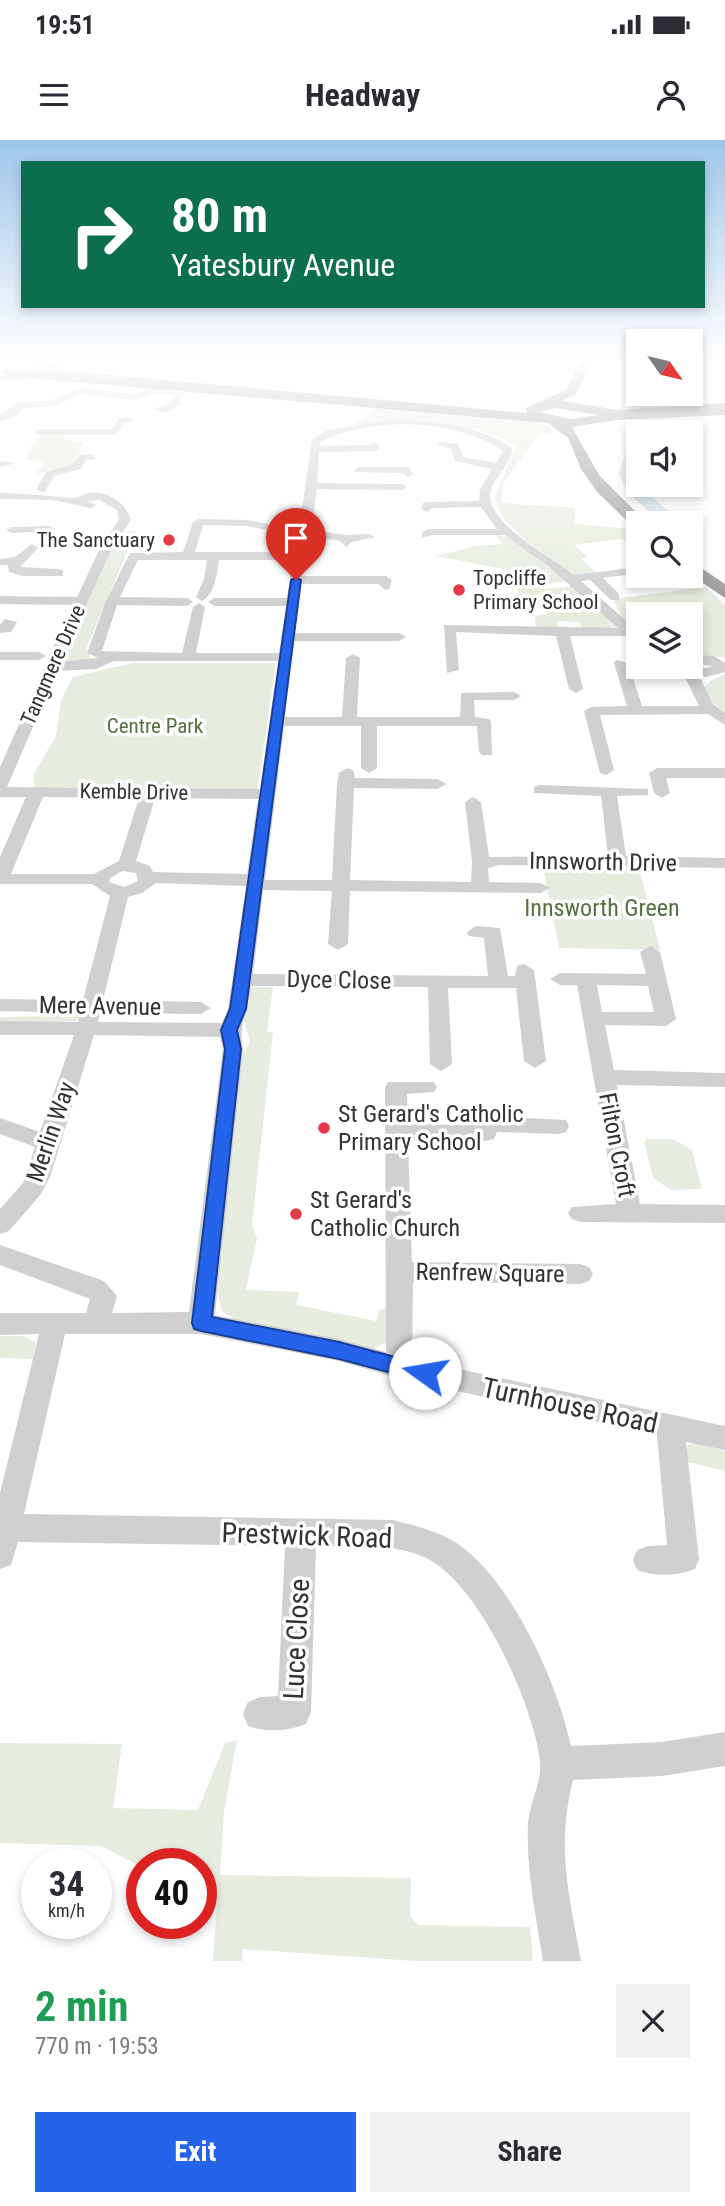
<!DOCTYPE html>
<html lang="en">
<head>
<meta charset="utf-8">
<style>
  :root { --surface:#fff; --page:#f2f2f3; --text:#2b2b33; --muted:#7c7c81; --accent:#2563eb }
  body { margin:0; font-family:"Roboto Condensed",sans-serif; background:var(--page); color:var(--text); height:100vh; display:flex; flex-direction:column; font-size:26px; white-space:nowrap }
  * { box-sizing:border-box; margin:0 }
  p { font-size:23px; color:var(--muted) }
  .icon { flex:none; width:38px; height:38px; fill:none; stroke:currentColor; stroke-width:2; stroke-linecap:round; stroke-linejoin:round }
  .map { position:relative; height:1821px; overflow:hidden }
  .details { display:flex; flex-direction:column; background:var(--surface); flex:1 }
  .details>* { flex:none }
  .guide { position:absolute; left:21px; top:21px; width:684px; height:147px; border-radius:0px; box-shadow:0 4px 10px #0003; background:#0b6e4f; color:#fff; overflow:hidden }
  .needle { width:46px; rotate:124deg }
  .fabs { position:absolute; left:626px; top:189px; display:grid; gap:14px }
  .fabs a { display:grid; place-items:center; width:77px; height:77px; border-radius:0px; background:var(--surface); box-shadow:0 4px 10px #0003; font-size:35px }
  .speed { position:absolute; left:21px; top:1708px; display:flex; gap:14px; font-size:35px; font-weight:700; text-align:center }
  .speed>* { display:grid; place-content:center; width:91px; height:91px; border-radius:50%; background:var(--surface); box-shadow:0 4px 10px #0003; line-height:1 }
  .speed small { font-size:18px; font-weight:400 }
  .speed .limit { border:10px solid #d22; background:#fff; color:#111 }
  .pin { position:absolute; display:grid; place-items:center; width:60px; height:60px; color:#fff; margin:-72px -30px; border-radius:50% 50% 50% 0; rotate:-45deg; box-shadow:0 0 7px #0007 }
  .pin .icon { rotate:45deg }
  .me { position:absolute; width:77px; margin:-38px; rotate:283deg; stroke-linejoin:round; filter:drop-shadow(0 0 5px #0008) }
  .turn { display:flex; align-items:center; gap:24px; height:147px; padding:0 35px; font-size:32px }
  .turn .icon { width:91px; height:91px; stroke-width:2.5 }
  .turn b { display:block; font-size:49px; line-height:60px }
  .round { display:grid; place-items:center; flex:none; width:74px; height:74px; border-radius:0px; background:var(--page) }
  .headline { display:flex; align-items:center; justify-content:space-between; height:119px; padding:0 35px }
  h1 { font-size:42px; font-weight:700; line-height:52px; color:#1e9e55 }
  .primary-button { display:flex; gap:14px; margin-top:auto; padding:14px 35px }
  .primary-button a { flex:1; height:80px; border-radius:0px; background:var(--accent); color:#fff; font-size:28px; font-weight:700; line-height:80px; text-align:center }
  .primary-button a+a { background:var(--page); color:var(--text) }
  .status { display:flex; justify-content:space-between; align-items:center; height:49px; padding:0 35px; background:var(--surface); direction:ltr }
  .status svg { height:19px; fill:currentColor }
  header { display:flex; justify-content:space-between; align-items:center; height:91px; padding:0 35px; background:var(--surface); font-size:32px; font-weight:700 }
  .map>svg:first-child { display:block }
  .green { fill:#e6ecdf }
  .water { fill:#cfe2ee }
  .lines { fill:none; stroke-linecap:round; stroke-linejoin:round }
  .minor { fill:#d0d0d0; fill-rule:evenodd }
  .major { fill:#ababab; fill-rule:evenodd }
  .highway { fill:#9a9a9a; fill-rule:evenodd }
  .route { fill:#2563eb; stroke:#184099; stroke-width:2 }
  .poi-dot { fill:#e63946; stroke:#fff; stroke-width:2.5 }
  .labels { text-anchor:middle; stroke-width:7; stroke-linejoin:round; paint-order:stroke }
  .far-poi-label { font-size:21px; fill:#333; stroke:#fff; text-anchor:end }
  .far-street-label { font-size:21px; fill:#333; stroke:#fff }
  .far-park-label { font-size:21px; fill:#56703f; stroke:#fff }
  .street-label { font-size:24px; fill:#333; stroke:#fff }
  .park-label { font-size:24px; fill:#56703f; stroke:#fff }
  .poi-label { font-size:24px; fill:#333; stroke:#fff; text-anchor:start }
  .near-street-label { font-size:28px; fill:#333; stroke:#fff }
</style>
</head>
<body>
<div class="status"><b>19:51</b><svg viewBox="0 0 49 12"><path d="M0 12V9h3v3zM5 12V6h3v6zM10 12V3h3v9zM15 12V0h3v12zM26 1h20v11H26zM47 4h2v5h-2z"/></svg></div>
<header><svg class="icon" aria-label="menu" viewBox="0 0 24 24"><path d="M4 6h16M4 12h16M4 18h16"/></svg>Headway<svg class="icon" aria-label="person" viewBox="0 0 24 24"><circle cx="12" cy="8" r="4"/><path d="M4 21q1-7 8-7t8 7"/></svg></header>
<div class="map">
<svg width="725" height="1821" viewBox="0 0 725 1821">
  <rect width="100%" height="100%" fill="#fff"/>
  <g class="green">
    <path d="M377,268L531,281L551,288L552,294H539L503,344L501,363L575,368V384L632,389L639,394V410L621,399L574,405L588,417L581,418L597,434L575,436L526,401L502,377L495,357L516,306C475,278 400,281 351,285Z"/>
    <polygon points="66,294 64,300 84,302 71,327 36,334 45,321 24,320 33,307 30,306 41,295"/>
    <polygon points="126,391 136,391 86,509 92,519 59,523 109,409"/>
    <polygon points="496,395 511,398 566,441 546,444 531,441 534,434 515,434 514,431 436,416 476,406 502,404"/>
    <polygon points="517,443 543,449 575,446 619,490 582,489 579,482 557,481 559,490 536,488 535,476 547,474 547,467 539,466 537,457 519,457"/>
    <polygon points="706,447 725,465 725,517 691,516 691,474 639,474 639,491 623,479 613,459"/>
    <polygon points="133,523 276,523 258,649 34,647 34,634 56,596 61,560 73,537"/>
    <polygon points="725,534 725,573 710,560 704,549 710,541"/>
    <polygon points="552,726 639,728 660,810 559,808 544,731"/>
    <polygon points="253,847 273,847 267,892 273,892 252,1085 257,1098 246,1150 300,1152 296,1165 376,1181 380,1169 388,1168 387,1202 372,1210 243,1184 222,1171 218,1155 238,922 250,902 244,881 245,852"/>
    <polygon points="59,871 78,871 82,875 76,881 0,884 0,877 56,876"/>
    <polygon points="647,999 673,999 692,1010 702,1049 671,1050 653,1038 644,1002"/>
    <polygon points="0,1196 23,1196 36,1203 33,1219 0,1218"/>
    <polygon points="695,1303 725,1311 725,1331 680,1320 687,1305"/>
    <polygon points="237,1600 224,1671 220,1735 411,1738 410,1777 419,1785 530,1787 533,1821 415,1821 243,1809 242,1821 213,1821 218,1748 201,1744 201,1724 142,1724 142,1727 101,1706 0,1703 0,1603 122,1604 113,1668 198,1670 225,1603"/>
  </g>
  <path class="water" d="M645,254H656C651,267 651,279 643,292H639L631,339L682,383C659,383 625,357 619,333L635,284L644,279L646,270L640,266Z"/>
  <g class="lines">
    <g class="minor">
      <polygon points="41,232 44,237 0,242 0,236"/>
      <polygon points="153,247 187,253 180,260 181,265 166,273 154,269 172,262 171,260 175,255 154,253 136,260 82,254 54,266 24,268 15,276 0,281 0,275 18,263 52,260 81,248 135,254"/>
      <polygon points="130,277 133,282 125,283 115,295 39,295 34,292 39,289 112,289 119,278"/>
      <path d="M383,281C427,280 474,282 512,308C513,323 496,334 491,350C481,381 552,417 574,435L639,427V433L603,438L619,454V460H611L590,440L581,441L639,492V503L627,496H570L583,549L576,553L569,549L556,496L456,492L459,530L447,533L444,485L618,488L549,427L505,395H432L422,398V392L428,389H497L481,367L432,368L427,372L421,369L423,363L427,362L479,361L480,350L492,329L455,321L451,309L437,305L442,302L458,304L463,317L496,323L503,311C456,278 370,276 320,302V306L370,305L375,302L380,308L375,311L319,312L317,343L402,344L407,347L402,350L317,349L311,390L346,395L369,394L375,397L352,402L346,407L340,401L309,396L302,436H386L392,440L389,449L385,450L379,444H301L295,493H399L406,497L399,501H294L285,577H342L346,518L353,514L360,518L357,577H460L461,553L514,552L521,556L514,560H474L475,577L489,579L491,582L492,615H482L479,612L477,586H377V628L369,633L361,628V586H284L265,740H332L337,643L339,633L347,628L353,630L355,638L438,639L446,644L438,649L354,648L350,740L471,742L472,722L465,662L473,657L481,662L489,717L608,716L601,656L534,653V647L540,645L648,649V655L617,656L626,716L725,718V728L499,725L488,728L489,742L541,743L550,748L541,753L350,751L348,804L338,810L328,804L332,751L263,750L253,834L488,836L484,798L469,796L467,792L476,786L500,788L508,836H515L517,826L524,824L534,830L546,921L535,928L524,921L516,848H448L452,924L441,931L430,924L428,847L251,846C248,870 238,885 243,909L215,1175L339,1199L386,1212L385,947L388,942H434L437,947L434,952L407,954L408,984L475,985L478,978L486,976L566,980L569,986L566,992L558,994L497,992L494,999L486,1001L408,1000L412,1122L580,1124L589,1127L593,1134L589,1141L580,1144L413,1142L412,1219L725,1286V1310L686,1302L699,1419L695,1429C677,1436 655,1437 637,1430L633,1420L637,1410L648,1406L667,1405L657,1295L398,1238L339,1221L201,1194H65L24,1374L393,1380C415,1386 439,1391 458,1404C512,1441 558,1544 571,1606L662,1602L725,1592V1626L662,1636L573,1640C556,1708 569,1754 581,1821H543C536,1776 526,1730 528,1684C529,1663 542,1643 540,1622C534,1565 479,1443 426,1418C392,1402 352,1407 316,1407L311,1572L306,1584C288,1591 266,1593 248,1586L243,1574L248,1562L260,1557L278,1556L285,1406L18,1402L11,1425L0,1429V1353L39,1194L0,1195V1173H86L90,1159L0,1125V1105L104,1141L117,1156L112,1173L189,1172L223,909L220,897L94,895L50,1037L41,1054L9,1091L0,1094V1069L23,1043L35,1007L0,994V978L40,992L74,895H0V881L78,882L80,873L0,871V859L83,860L110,756L92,744H0V717L26,657H0V627L72,465L0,464V456L77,457L101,406L119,380L117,370L99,360L87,361L96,365L91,368L53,360L0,359V353C24,353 48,356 72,358C78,358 82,355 88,353C107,350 126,362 131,380L113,406L60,522L98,518L87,513L106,461L130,413L183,412L193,382L199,379L247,380L299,390L312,299L328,290ZM203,385L247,386L298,396L294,412H195ZM138,420H207L204,439L196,457L202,461C215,454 217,434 219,420H293L287,458H214L208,462L214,466H286L279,513H196L205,467L199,463L193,467L182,513L102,511L117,465L187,466L193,462L187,458L120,457ZM114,521H278L260,649L7,647L57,531L96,529ZM43,657L139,658L119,721L94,734H11ZM155,658L258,659L247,734L153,732L150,726L136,721ZM122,731L136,733L138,741L124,747L109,742L110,738ZM156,743L246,746L228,869L222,883L98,882L100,873L201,874L211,868L201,862L103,860L128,757L142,753Z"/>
      <polygon points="92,314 96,319 86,320 80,329 54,336 45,352 36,350 46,332 72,325 79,315"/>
      <polygon points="0,321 16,323 0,327"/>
      <polygon points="359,327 408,327 413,334 408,337 403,333 355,332 354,330"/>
      <polygon points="49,386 55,389 53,391 12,393 6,390 12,387"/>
      <polygon points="32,404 38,408 20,427 59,429 63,430 63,436 23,436 9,432 8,425 0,425 0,419 15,417"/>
      <polygon points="5,479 17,482 11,492 0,493 0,485"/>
      <polygon points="0,512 39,512 46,516 39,520 0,520"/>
      <polygon points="691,515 714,516 725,523 725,532 706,537 699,535 712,563 725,573 725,585 708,574 600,575 614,630 606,635 600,633 584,571 591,567 627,566 614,523 616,520 628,523 642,566 699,566 680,527 691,527 691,524 706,528 713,526 691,523"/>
      <polygon points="657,628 725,628 725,638 666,638 670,653 662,658 654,653 649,633"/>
      <path d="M650,806L660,812L676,879L666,886L605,885L614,930L725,933V947L617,945L640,1064L725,1065V1083L580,1082L572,1079L568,1073L572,1067L616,1064L577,845H560L550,839L560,833L646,834L640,812ZM597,845L648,846L654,872H602Z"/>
    </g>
    <polygon class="major" points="27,215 37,215 41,220 63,228 58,231 33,224"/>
    <g class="highway">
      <path d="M584,215H596L575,255L562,261L618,270L725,263V275L617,280L572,287L599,335L647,383H639V388L627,381L598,353L581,329L568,298L548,283L6,236L0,232L6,228L44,229L526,273V268L566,250ZM555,268L598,275L570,279L540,272Z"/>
      <polygon points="691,421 725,444 725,458 691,435"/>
    </g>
  </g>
  <linearGradient id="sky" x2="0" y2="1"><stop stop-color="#9ec6ea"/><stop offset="0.46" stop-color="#fff"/><stop offset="1" stop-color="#fff" stop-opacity="0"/></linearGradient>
  <rect width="725" height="470" fill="url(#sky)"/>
  <polygon class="route" points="296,437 301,440 246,869 237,890 241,909 212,1177 339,1202 425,1225 432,1227 435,1233 432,1239 425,1242 339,1219 201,1191 194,1189 192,1183 225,909 221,890 230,869 291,440"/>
  <g class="poi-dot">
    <circle cx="169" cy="400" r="7"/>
    <circle cx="459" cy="450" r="7"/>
    <circle cx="324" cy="988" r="7"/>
    <circle cx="296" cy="1074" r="7"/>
  </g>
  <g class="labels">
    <g class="far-poi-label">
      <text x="155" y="407">The Sanctuary</text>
      <text x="473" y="445" text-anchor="start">Topcliffe<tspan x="473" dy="24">Primary School</tspan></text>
    </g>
    <g class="far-street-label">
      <text transform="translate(53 525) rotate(-66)" y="7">Tangmere Drive</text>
      <text transform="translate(134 652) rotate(1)" y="7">Kemble Drive</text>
    </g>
    <g class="far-park-label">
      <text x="155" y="593">Centre Park</text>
    </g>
    <g class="street-label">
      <text transform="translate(603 722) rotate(1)" y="8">Innsworth Drive</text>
      <text transform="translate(339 840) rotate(1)" y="8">Dyce Close</text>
      <text transform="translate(100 866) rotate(1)" y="8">Mere Avenue</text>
      <text transform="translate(51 992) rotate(-71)" y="8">Merlin Way</text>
      <text transform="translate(617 1005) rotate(79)" y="8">Filton Croft</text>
      <text transform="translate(490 1133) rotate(1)" y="8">Renfrew Square</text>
    </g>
    <g class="park-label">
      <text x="602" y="776">Innsworth Green</text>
    </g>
    <g class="poi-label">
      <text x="338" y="982">St Gerard's Catholic<tspan x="338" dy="28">Primary School</tspan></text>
      <text x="310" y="1068">St Gerard's<tspan x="310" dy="28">Catholic Church</tspan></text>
    </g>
    <g class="near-street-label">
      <text transform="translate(570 1265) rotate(12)" y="10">Turnhouse Road</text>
      <text transform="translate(307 1395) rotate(2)" y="10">Prestwick Road</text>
      <text transform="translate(296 1499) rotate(-87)" y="10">Luce Close</text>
    </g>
  </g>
</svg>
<div class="fabs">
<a><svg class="needle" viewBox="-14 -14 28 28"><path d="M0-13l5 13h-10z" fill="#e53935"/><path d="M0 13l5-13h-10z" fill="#7c7c81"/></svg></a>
<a><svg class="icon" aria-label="sound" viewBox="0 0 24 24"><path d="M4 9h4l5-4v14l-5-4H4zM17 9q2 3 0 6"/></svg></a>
<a><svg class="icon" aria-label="search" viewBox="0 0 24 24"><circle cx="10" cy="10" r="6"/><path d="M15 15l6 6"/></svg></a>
<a><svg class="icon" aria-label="layers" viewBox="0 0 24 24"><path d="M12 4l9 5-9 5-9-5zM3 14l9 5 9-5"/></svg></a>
</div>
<div class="speed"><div>34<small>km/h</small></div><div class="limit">40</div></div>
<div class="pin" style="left:296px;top:440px;background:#d93025"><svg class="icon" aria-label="arrive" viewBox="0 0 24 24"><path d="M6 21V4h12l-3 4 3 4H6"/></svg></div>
<svg class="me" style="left:425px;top:1233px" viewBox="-20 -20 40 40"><circle r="19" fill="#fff"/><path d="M0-13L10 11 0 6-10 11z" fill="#2563eb"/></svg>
<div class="guide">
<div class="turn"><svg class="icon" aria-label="right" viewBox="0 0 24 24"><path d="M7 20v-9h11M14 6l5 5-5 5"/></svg><div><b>80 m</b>Yatesbury Avenue</div></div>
</div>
</div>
<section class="details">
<div class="headline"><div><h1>2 min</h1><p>770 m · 19:53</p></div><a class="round"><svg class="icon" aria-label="close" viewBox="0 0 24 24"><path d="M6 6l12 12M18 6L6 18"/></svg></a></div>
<div class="primary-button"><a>Exit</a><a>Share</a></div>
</section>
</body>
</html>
